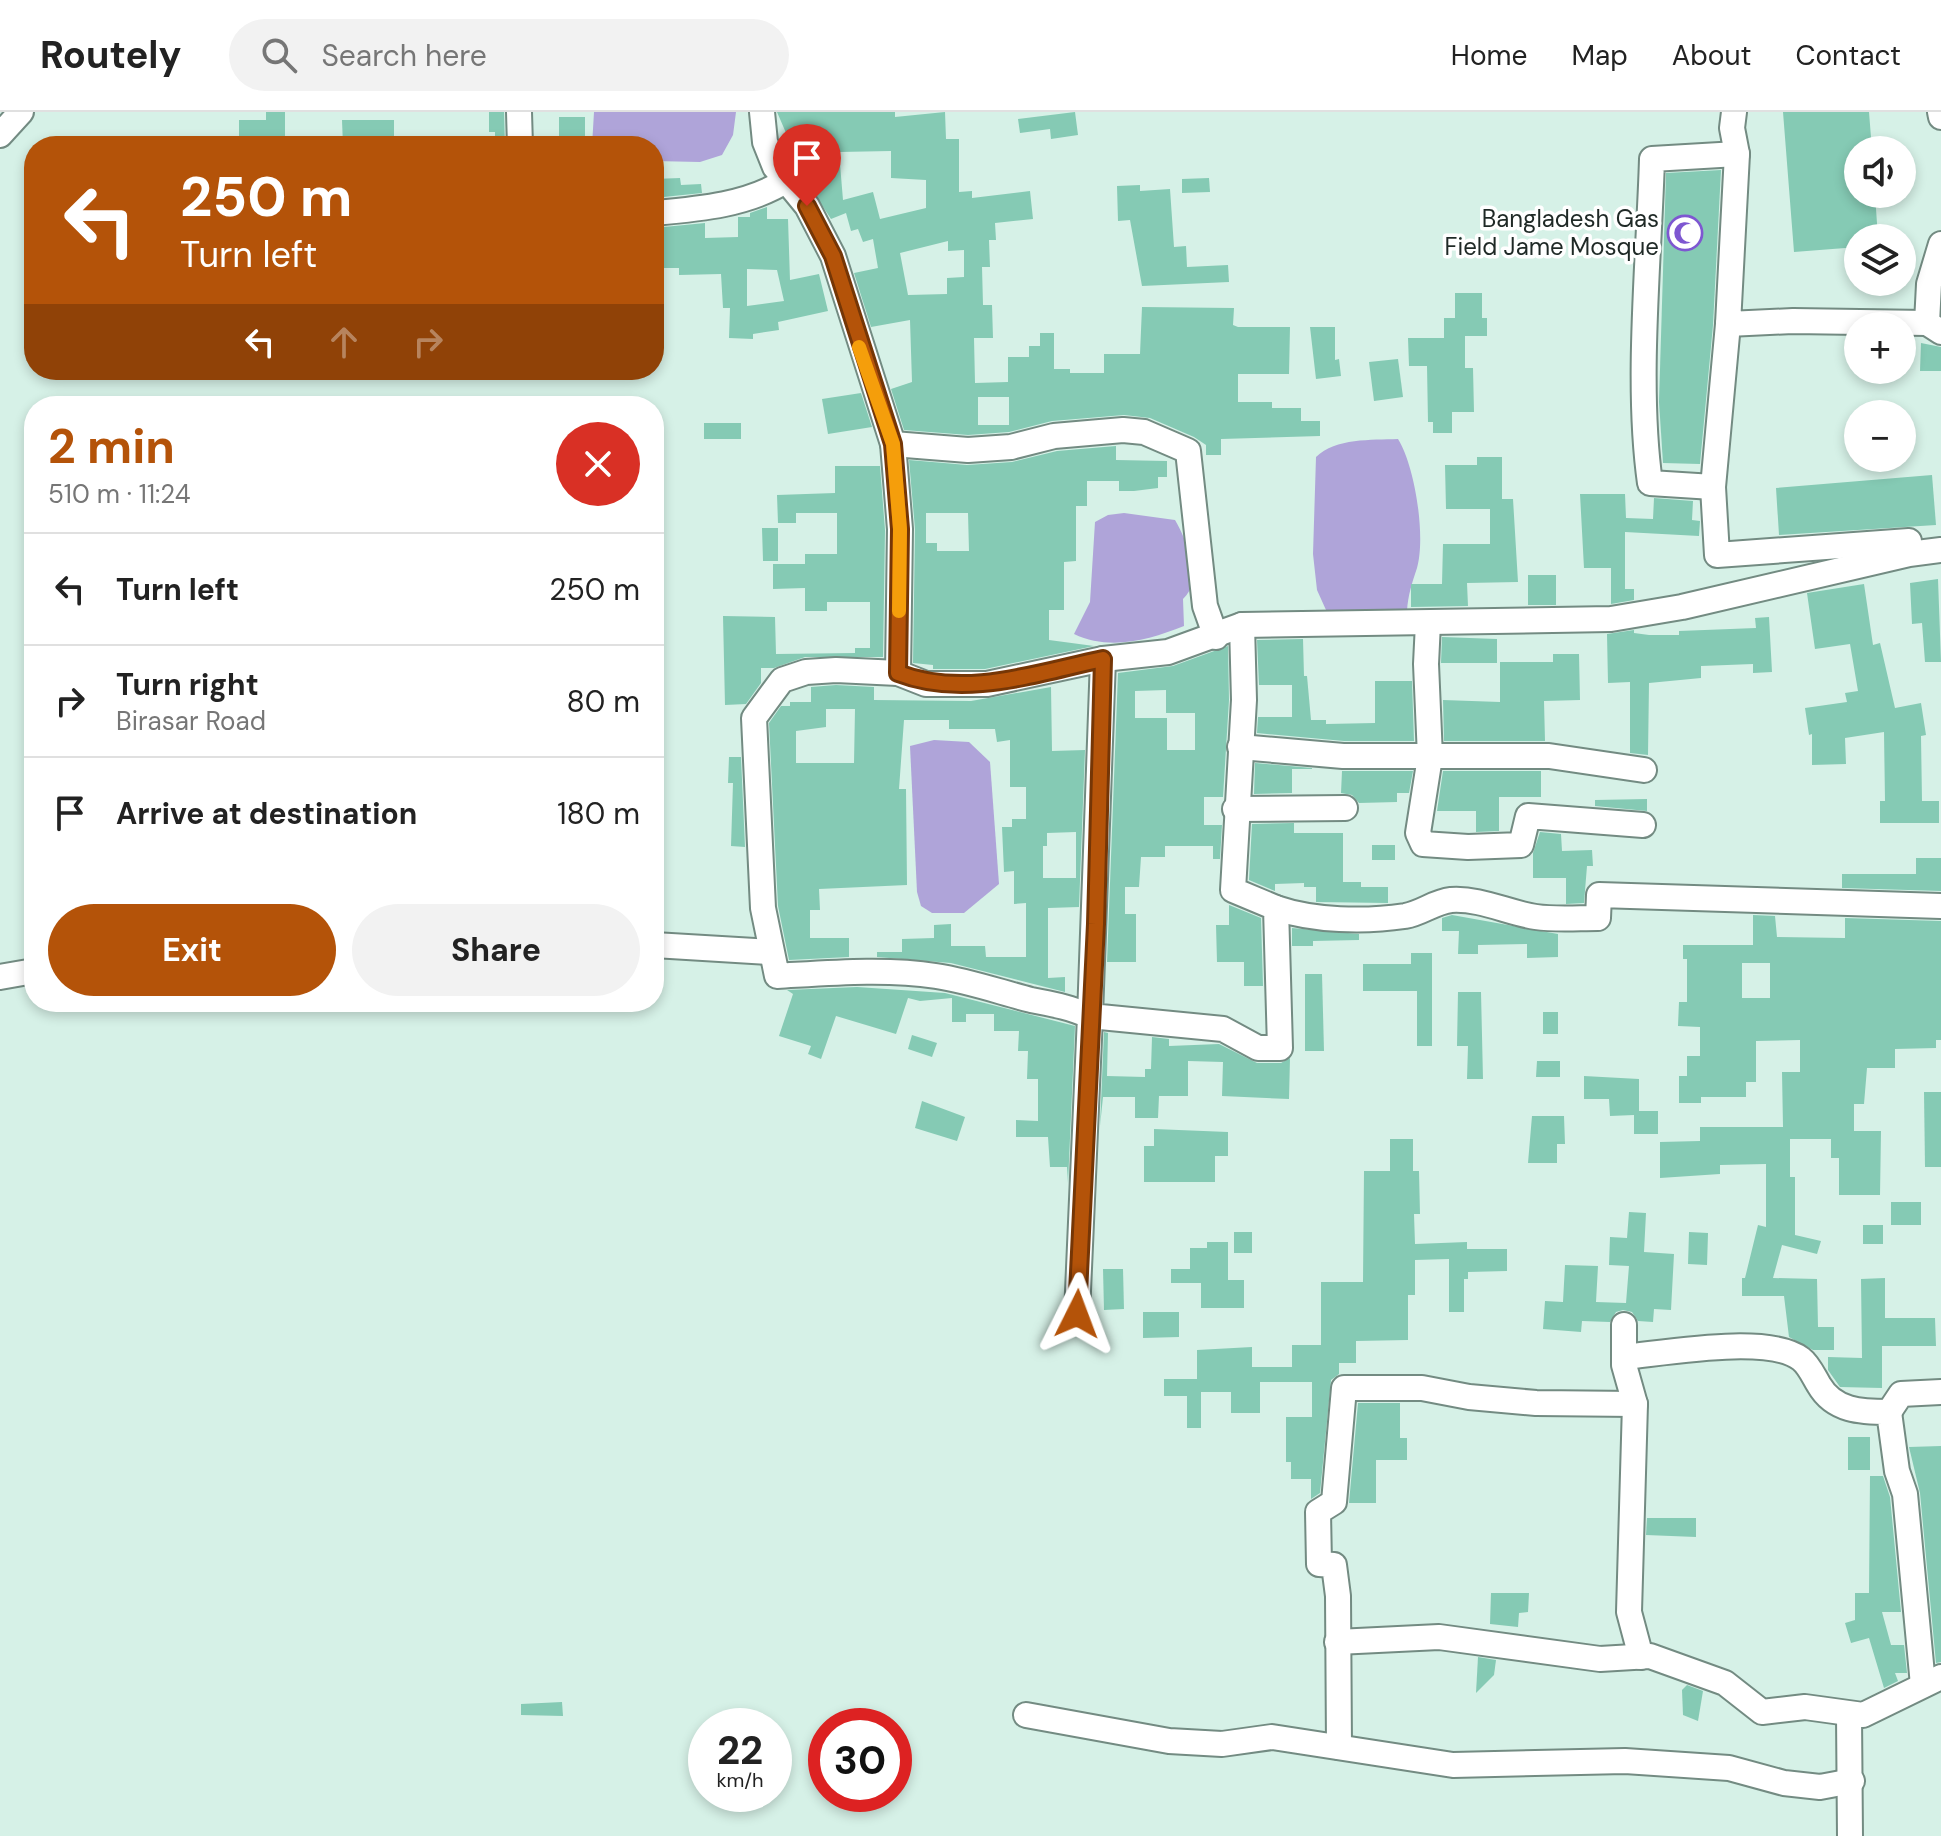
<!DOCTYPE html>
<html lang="en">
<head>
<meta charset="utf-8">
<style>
  :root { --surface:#fff; --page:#f2f2f2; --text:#222; --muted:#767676; --line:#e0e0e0; --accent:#b45309 }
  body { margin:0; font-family:"DM Sans",sans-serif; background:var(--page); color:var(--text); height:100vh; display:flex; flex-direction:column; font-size:30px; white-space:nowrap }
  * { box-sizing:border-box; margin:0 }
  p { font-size:26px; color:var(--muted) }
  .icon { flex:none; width:44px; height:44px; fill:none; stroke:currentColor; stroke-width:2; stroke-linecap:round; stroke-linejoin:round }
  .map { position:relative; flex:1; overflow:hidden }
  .side { position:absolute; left:24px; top:284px; width:640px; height:616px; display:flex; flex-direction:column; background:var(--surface); border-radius:32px; box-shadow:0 4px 12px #0003 }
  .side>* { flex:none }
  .top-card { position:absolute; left:24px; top:24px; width:640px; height:244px; border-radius:32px; box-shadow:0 4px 12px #0003; background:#b45309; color:#fff; overflow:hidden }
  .fabs { position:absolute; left:1844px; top:24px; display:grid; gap:16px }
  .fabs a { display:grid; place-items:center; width:72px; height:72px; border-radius:50%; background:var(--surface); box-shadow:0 4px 12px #0003; font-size:40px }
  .speed { position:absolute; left:688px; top:1596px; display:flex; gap:16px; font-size:40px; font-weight:700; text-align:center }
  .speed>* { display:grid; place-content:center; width:104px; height:104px; border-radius:50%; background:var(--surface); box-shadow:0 4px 12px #0003; line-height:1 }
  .speed small { font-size:20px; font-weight:400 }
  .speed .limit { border:12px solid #d22; background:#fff; color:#111 }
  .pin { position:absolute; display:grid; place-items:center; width:68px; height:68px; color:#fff; margin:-82px -34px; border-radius:50% 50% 50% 0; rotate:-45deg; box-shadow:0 0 8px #0007 }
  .pin .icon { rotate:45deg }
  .me { position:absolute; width:88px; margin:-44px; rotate:3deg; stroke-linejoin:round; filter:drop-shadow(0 0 6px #0008) }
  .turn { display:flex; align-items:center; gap:28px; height:168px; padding:0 24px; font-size:36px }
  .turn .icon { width:104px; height:104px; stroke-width:2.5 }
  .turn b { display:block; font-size:56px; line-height:68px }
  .lanes { display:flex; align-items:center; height:76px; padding:0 24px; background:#0003; justify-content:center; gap:40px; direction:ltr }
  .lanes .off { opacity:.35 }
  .round { display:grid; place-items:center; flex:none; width:84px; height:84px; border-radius:42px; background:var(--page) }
  .summary { display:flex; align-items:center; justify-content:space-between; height:136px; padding:0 24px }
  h1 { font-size:48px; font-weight:700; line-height:60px; color:var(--accent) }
  .cta { display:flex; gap:16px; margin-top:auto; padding:16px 24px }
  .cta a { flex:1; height:92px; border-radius:48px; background:var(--accent); color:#fff; font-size:32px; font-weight:700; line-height:92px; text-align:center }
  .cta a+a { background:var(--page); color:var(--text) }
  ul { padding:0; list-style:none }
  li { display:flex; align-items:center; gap:24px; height:112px; padding:0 24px; border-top:2px solid var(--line) }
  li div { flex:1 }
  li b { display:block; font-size:30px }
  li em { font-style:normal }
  header { display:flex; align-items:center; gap:48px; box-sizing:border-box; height:112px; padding:0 40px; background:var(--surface); border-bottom:2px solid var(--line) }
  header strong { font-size:38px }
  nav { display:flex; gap:44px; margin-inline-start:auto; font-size:28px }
  .search { width:560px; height:72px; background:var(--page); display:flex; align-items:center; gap:20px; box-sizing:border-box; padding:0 28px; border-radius:44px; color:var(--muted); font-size:30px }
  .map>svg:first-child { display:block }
  .water { fill:#afa4d9 }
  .building { fill:#85cab4; fill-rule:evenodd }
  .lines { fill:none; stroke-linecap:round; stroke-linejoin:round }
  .minor-casing { stroke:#738b82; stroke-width:28 }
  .minor { stroke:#fff; stroke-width:24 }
  .route-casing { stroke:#753606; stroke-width:20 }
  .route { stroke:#b45309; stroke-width:14 }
  .slow { stroke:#f59e0b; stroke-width:14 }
  .labels { text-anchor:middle; stroke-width:7; stroke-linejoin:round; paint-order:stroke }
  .poi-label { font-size:24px; fill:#1f2926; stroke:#fff; text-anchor:end }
</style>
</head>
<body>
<header>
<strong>Routely</strong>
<div class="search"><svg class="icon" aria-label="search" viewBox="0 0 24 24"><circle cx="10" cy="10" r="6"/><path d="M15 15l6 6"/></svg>Search here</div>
<nav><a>Home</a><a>Map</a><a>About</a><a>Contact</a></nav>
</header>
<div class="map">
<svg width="1941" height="1724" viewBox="0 0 1941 1724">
  <rect width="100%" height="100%" fill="#d6f1e7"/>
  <g class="water">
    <polygon points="594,0 736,0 733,23 722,43 700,50 654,49 654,34 592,34"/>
    <path d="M1398,327C1415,354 1426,425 1417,456C1412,471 1408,483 1407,499L1337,503L1326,498L1317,478L1313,442L1316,345C1336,326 1371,328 1398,327Z"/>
    <path d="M1124,401L1175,408C1186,427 1204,469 1183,487L1184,514C1149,528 1110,539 1074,522L1090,490L1095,410L1108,403Z"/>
    <polygon points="934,628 969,630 990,650 999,772 964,801 932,801 921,794 917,780 910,634"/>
  </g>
  <g class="building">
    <polygon points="266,0 285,0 285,30 239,34 239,8 266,8"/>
    <polygon points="489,0 504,0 505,34 495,34 495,20 489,20"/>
    <path d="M777,0H895V5L945,0L946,27H959V80L972,79V86L1030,79L1033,107L995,111L996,128H989L990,155H982L983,193H992L993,226H974L975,271L1008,270V245H1029V234H1040V221H1054V257H1070V261H1104V242H1140L1142,195L1234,196L1233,213L1238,215H1290L1289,262H1238V290H1272V296H1301V309H1320V324L1221,327V343H1206V333L1194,325L1150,306L1124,303L1052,309L1009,320L968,323L904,318L891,277L912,270L910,208L871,215L854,161L878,156L873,127L863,130L858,117L851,119L846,101L831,107L808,72ZM891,39V66L926,68V96L880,107L873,80L843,88L839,40ZM948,129V139L964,138V165L947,166V182L908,183L900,141ZM978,285H1009V313H978Z"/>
    <polygon points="1075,0 1078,23 1051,27 1050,17 1020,21 1018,7"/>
    <polygon points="1783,0 1869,0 1872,38 1858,38 1858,82 1875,82 1878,126 1858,126 1858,135 1794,140"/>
    <rect x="559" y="5" width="26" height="20"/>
    <polygon points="342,8 394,8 394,34 343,34"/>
    <polygon points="1721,58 1713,213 1700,352 1663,351 1659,290 1666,61"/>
    <polygon points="680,66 681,73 701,72 702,81 654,86 654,67"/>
    <polygon points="1209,66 1210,80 1182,81 1182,67"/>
    <polygon points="1140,73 1140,79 1170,77 1174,135 1186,134 1187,155 1228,153 1229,170 1142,174 1130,108 1118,109 1117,74"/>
    <path d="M767,95V107H788L790,168L819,162L828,199L778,210L779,218L753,222V227L729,226L730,196H723L721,162L679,163V156H654V116L705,111V126L738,125V105H750V101ZM747,157L777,158L784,189L747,194Z"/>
    <polygon points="1455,181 1482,181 1482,206 1487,206 1487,224 1465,224 1465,256 1473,256 1474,300 1452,300 1452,321 1433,321 1433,310 1428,310 1427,254 1409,254 1408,226 1444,226 1444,206 1455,206"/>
    <polygon points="1310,215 1335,215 1335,248 1339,247 1341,264 1316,267"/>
    <polygon points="1921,231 1941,235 1941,259 1920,259"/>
    <polygon points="1398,247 1403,285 1374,289 1369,250"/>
    <polygon points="861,281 872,315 828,322 822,287"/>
    <rect x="704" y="311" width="37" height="16"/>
    <path d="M1116,334V348L1167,349V365H1158V376L1134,379H1119V369H1087V394H1076V449L1064,450V498H1049V528L1094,534L985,557H933V553L913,551L915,417L909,348L967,353L1012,350L1057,339ZM926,401H968L969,439H937V431H926Z"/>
    <polygon points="1477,345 1502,345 1502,387 1513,387 1518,470 1467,471 1468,494 1411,495 1411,472 1442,472 1443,432 1490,432 1490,397 1446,397 1445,353 1477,353"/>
    <polygon points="835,354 880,354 885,418 883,545 805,545 774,556 761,556 761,571 746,592 725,593 723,504 775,505 776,542 855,541 855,536 870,536 870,490 827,490 827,499 805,499 805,476 773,477 773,452 805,452 805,442 837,442 837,401 796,401 796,411 778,411 777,383 835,381"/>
    <polygon points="1932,363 1936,413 1779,423 1776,376"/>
    <polygon points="1580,382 1625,382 1626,406 1653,407 1654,386 1693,389 1692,408 1700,409 1699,424 1625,420 1625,477 1634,477 1634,488 1611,492 1611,456 1584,456"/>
    <polygon points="762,416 778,416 778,449 763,449"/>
    <rect x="1528" y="463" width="28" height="30"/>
    <polygon points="1938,467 1941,550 1925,550 1922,511 1912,512 1910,471"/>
    <polygon points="1864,472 1873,533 1880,531 1895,596 1921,591 1926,623 1921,624 1922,689 1939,689 1939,711 1880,711 1880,689 1885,689 1884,620 1845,626 1846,652 1812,653 1812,622 1809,623 1805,596 1847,590 1845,581 1858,579 1850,532 1815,537 1807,481"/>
    <polygon points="1769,505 1772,560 1753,561 1753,552 1701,554 1701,566 1649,571 1648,643 1630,641 1630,570 1608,571 1607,522 1634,518 1634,521 1649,523 1679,523 1679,519 1756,516 1755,506"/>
    <polygon points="1442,525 1497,527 1497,551 1441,551"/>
    <polygon points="1303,527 1304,564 1307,564 1311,608 1326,608 1326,612 1375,611 1375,569 1412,569 1414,629 1344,629 1257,621 1258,605 1292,605 1292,573 1259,573 1257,528"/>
    <path d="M1228,534L1229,588L1223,685H1204V713H1222L1220,747H1213V734H1165V745H1141L1139,775H1125V802H1136V850H1107L1118,561L1173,554ZM1166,578V601H1195V638H1167V606H1135V579Z"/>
    <polygon points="1553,542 1579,542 1580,588 1544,589 1545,629 1444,629 1443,588 1500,590 1500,550 1553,550"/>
    <path d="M836,573L874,575V588L971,589L1051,575L1052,639L1085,638L1079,795L1048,796V866L1065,865V880L951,851L877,845V840H902V827L934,826V813L951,812V834H985L986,845H1026V791L1014,792V759L1004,760L1002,715H1012V707H1026V675H1010V628L997,630L995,617H949V608H904L899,677H906L907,773L819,777L820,798H810V826H849V845L789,848L778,794L769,611L781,594H790V590H811V575ZM826,597H855L854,651H796V619L826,615ZM1076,720V766H1043V734H1047V721Z"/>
    <polygon points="729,645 741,645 745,735 731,734 733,671 728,671"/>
    <polygon points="1255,651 1312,656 1312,657 1292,657 1292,681 1254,682"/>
    <polygon points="1342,659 1413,659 1409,681 1397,681 1397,690 1359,691 1352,683 1341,681"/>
    <polygon points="1443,659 1541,659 1541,685 1499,685 1499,719 1476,720 1476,699 1437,699"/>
    <polygon points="1647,687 1647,699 1595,694 1595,688"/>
    <polygon points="1294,711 1294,721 1343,721 1343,770 1361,770 1361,775 1388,775 1388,791 1316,790 1316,775 1304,775 1304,771 1275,772 1275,779 1249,768 1252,712"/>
    <polygon points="1540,720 1561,722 1562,739 1592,738 1593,754 1587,754 1584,791 1566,792 1566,766 1533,766 1533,741"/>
    <rect x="1372" y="733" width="23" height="15"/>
    <polygon points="1916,746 1941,746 1941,779 1842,776 1842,762 1916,762"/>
    <polygon points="1229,793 1261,806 1263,874 1244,874 1244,850 1217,850 1216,813 1229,813"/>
    <polygon points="1452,803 1558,822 1558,845 1527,846 1527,832 1478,833 1478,842 1458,842 1459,819 1442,819 1442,806"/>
    <path d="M1753,803L1775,804L1777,825L1845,826V806L1941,809V928H1936V936L1895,937V956H1867L1864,992H1854V1019H1881L1880,1083H1839V1046H1831V1027H1790V1065H1795V1123L1821,1129L1817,1142L1782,1133L1773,1166L1817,1167L1818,1215H1834V1238H1813L1789,1225L1784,1184H1742V1166H1745L1758,1113L1766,1115V1052L1720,1053V1062L1660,1066V1030L1700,1029V1015H1783L1782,960H1800V928L1756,929V970H1746V985H1701V991H1679V964H1687V944H1700V915L1678,914L1679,890H1687V847H1683V833H1753ZM1742,851H1770V886H1742Z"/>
    <polygon points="1292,816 1359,822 1359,828 1313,829 1313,834 1292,834"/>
    <polygon points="1411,841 1432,841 1432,934 1417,934 1417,879 1363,879 1363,852 1411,852"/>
    <polygon points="1305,862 1322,862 1324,939 1305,939"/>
    <polygon points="857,875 945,881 1075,914 1068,1071 1067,1055 1050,1055 1048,1025 1016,1025 1016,1008 1038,1009 1038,967 1027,967 1028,939 1018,939 1019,919 994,919 994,902 966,902 966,910 952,910 952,886 920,889 908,886 896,922 836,904 821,947 808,942 811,934 779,924 793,882 787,878"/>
    <polygon points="1458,880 1481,880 1483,967 1467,967 1468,934 1457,934"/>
    <rect x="1543" y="900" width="15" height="22"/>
    <polygon points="1104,920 1108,921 1107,964 1145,965 1145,957 1151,957 1152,925 1169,927 1169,934 1219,932 1257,951 1281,951 1290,946 1289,987 1222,984 1223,950 1188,949 1188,984 1159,984 1158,1006 1135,1006 1135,985 1103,985 1100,1014"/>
    <polygon points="912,923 937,931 932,945 908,937"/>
    <polygon points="1537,949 1560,949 1560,965 1536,965"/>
    <polygon points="1584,964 1639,967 1639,999 1658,999 1658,1022 1634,1022 1634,1003 1610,1004 1609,987 1584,987"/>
    <polygon points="1924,980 1941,980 1941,1055 1925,1055"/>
    <polygon points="922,989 965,1005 957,1029 915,1016"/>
    <polygon points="1532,1004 1564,1004 1565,1032 1557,1032 1557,1051 1528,1051"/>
    <polygon points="1154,1017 1228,1020 1228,1044 1215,1044 1215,1070 1144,1070 1144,1034 1154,1034"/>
    <polygon points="1390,1027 1413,1027 1413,1059 1419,1059 1420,1102 1414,1102 1415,1132 1467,1130 1467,1137 1507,1137 1507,1159 1468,1160 1468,1167 1464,1167 1464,1200 1449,1200 1449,1147 1415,1148 1415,1183 1408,1183 1408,1228 1356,1229 1356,1251 1339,1251 1339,1262 1331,1268 1320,1381 1311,1387 1311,1367 1291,1367 1291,1350 1286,1350 1286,1305 1312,1305 1312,1270 1260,1270 1260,1301 1231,1301 1231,1280 1201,1280 1201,1316 1187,1316 1187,1284 1164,1284 1164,1267 1197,1267 1197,1238 1252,1235 1252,1255 1292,1255 1292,1233 1321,1233 1321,1170 1363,1170 1364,1059 1390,1059"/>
    <rect x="1891" y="1090" width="30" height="23"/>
    <polygon points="1629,1100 1646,1101 1644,1140 1674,1142 1671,1198 1654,1197 1653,1210 1638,1209 1632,1200 1623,1198 1616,1200 1610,1210 1582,1209 1581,1220 1543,1217 1545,1189 1563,1190 1565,1153 1598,1154 1596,1190 1626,1191 1629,1154 1609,1153 1610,1125 1627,1126"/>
    <rect x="1863" y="1113" width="20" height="19"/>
    <rect x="1234" y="1120" width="18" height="21"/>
    <polygon points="1689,1120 1708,1121 1707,1153 1688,1152"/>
    <polygon points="1207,1130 1228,1130 1228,1168 1244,1168 1244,1196 1201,1196 1201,1171 1171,1171 1171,1157 1190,1157 1190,1136 1207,1136"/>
    <polygon points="1103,1157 1123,1157 1124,1197 1104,1198"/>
    <polygon points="1885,1166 1885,1206 1935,1206 1936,1234 1882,1234 1882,1276 1840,1275 1828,1258 1828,1245 1862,1246 1861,1167"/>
    <polygon points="1143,1200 1179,1200 1179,1225 1143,1226"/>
    <polygon points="1358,1291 1400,1291 1400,1326 1407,1326 1407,1348 1376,1348 1376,1391 1349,1391"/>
    <rect x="1848" y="1325" width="22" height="33"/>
    <polygon points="1941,1334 1941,1550 1936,1551 1920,1381 1909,1335"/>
    <polygon points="1870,1364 1883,1364 1890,1385 1901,1500 1882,1500 1891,1533 1904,1533 1907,1561 1895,1561 1898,1569 1884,1576 1869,1526 1851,1531 1845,1511 1855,1508 1855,1481 1869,1481"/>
    <polygon points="1647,1406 1696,1406 1696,1425 1646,1423"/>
    <polygon points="1491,1481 1529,1481 1528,1500 1519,1501 1518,1515 1490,1512"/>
    <polygon points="1478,1545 1496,1548 1494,1563 1476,1581"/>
    <polygon points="1687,1573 1703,1579 1698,1609 1683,1603 1682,1578"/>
    <polygon points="562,1590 563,1604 521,1603 521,1592"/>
  </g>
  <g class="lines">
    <g class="minor-casing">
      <g id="minor">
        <polyline points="519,0 520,34"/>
        <polyline points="762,0 765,30 775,55 807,94 833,144 893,332 900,417 898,561"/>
        <polyline points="1734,0 1732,16 1737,42 1728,212 1793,209 1927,211"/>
        <polyline points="1940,0 1941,5"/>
        <polyline points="0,23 21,0"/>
        <path d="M654,101C699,97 748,93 787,68"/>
        <polyline points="1941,132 1929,172 1927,211 1941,220"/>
        <path d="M1728,212L1713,375L1650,371C1636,272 1649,148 1652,47L1737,42"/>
        <polyline points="893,332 968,338 1011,335 1054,324 1123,318 1144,320 1188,339 1205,494 1216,525"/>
        <polyline points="1713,375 1717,443 1909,429"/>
        <polyline points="1428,511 1426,552 1430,645 1418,721 1423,732 1468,735 1521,733 1528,704 1643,713"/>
        <polyline points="1103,547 1090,904 1223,917 1258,936 1280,936 1276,796 1233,778 1244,588 1242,513"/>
        <polyline points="1240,635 1343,644 1549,644 1644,658"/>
        <polyline points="1235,697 1345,696"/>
        <path d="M1276,796C1314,809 1365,810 1405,804C1422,801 1434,790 1451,788C1481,786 1508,801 1536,805C1556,808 1578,806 1598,806L1599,783L1941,794"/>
        <polyline points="654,833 770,840"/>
        <polyline points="0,865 34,859"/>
        <path d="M1077,1202L1090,904C1065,894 1056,893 1031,888C1000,880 969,869 936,864C885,856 829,861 777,864L763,796L754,606L782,568L806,560L836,558L898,561L926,572H987L1103,547L1168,540L1242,513L1611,507L1682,495L1909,442L1941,438"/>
        <polyline points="1624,1213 1624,1253 1635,1292 1629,1500 1641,1545"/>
        <path d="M1624,1245C1665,1241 1769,1222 1801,1247C1809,1253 1814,1265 1819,1273C1834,1299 1861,1300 1889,1300L1897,1359L1905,1382L1923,1573"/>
        <polyline points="1889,1300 1901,1282 1941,1280"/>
        <polyline points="1337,1530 1439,1525 1600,1547 1650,1544 1725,1571 1762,1600 1805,1595 1863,1603 1941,1565"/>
        <polyline points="1026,1603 1169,1629 1222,1632 1272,1625 1453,1653 1625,1649 1729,1656 1784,1671 1820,1675 1852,1669"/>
        <polyline points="1849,1603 1850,1724"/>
        <polyline points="1339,1635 1338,1484 1334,1453 1319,1452 1318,1400 1334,1390 1344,1276 1422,1276 1469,1285 1536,1291 1635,1292"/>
      </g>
    </g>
    <use href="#minor" class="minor"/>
  </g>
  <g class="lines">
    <g class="route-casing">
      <path id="route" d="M807,94L833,144L893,332L900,417L898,561C965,587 1036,561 1103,547L1096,812L1077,1202"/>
    </g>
    <use href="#route" class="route"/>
    <polyline class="slow" points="859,235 893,332 900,417 899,499"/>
  </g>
  <defs>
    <g id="mosque-ring" transform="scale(1.8)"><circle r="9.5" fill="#fff" stroke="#7e57d1" stroke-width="1.5"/><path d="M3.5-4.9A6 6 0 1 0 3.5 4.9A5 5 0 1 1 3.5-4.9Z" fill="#7e57d1"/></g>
  </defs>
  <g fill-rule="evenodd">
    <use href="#mosque-ring" x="1685" y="121"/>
  </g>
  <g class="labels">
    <g class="poi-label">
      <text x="1659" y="115">Bangladesh Gas<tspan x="1659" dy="28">Field Jame Mosque</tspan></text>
    </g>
  </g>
</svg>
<div class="fabs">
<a><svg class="icon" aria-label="sound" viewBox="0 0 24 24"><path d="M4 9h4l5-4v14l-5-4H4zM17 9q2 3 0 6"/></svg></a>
<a><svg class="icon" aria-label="layers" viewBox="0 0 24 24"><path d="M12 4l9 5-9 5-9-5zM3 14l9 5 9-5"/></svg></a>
<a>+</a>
<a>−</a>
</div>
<div class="speed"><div>22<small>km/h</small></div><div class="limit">30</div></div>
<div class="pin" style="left:807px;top:94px;background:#d93025"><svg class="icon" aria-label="arrive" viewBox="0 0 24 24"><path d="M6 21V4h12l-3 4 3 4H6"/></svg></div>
<svg class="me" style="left:1077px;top:1202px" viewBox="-20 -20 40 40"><path d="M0-17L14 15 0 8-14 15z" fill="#b45309" stroke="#fff" stroke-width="4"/></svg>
<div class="top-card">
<div class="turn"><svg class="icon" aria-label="left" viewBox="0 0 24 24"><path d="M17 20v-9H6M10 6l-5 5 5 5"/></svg><div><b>250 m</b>Turn left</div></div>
<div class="lanes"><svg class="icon" aria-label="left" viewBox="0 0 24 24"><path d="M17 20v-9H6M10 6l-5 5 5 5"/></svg><svg class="icon off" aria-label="ahead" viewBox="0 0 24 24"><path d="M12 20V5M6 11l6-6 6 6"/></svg><svg class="icon off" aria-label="right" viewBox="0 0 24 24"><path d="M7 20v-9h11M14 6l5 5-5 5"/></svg></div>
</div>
<section class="side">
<div class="summary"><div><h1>2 min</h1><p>510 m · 11:24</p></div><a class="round" style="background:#d93025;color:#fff"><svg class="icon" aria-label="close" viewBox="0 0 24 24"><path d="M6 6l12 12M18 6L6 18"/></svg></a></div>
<ul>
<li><svg class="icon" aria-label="left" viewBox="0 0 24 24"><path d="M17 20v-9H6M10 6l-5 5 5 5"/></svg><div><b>Turn left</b></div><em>250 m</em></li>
<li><svg class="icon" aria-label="right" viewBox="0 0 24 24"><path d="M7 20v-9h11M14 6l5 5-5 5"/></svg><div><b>Turn right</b><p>Birasar Road</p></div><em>80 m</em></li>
<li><svg class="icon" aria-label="arrive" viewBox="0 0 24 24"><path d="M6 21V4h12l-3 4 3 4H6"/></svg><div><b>Arrive at destination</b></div><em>180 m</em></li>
</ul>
<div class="cta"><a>Exit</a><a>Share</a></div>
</section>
</div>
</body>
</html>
